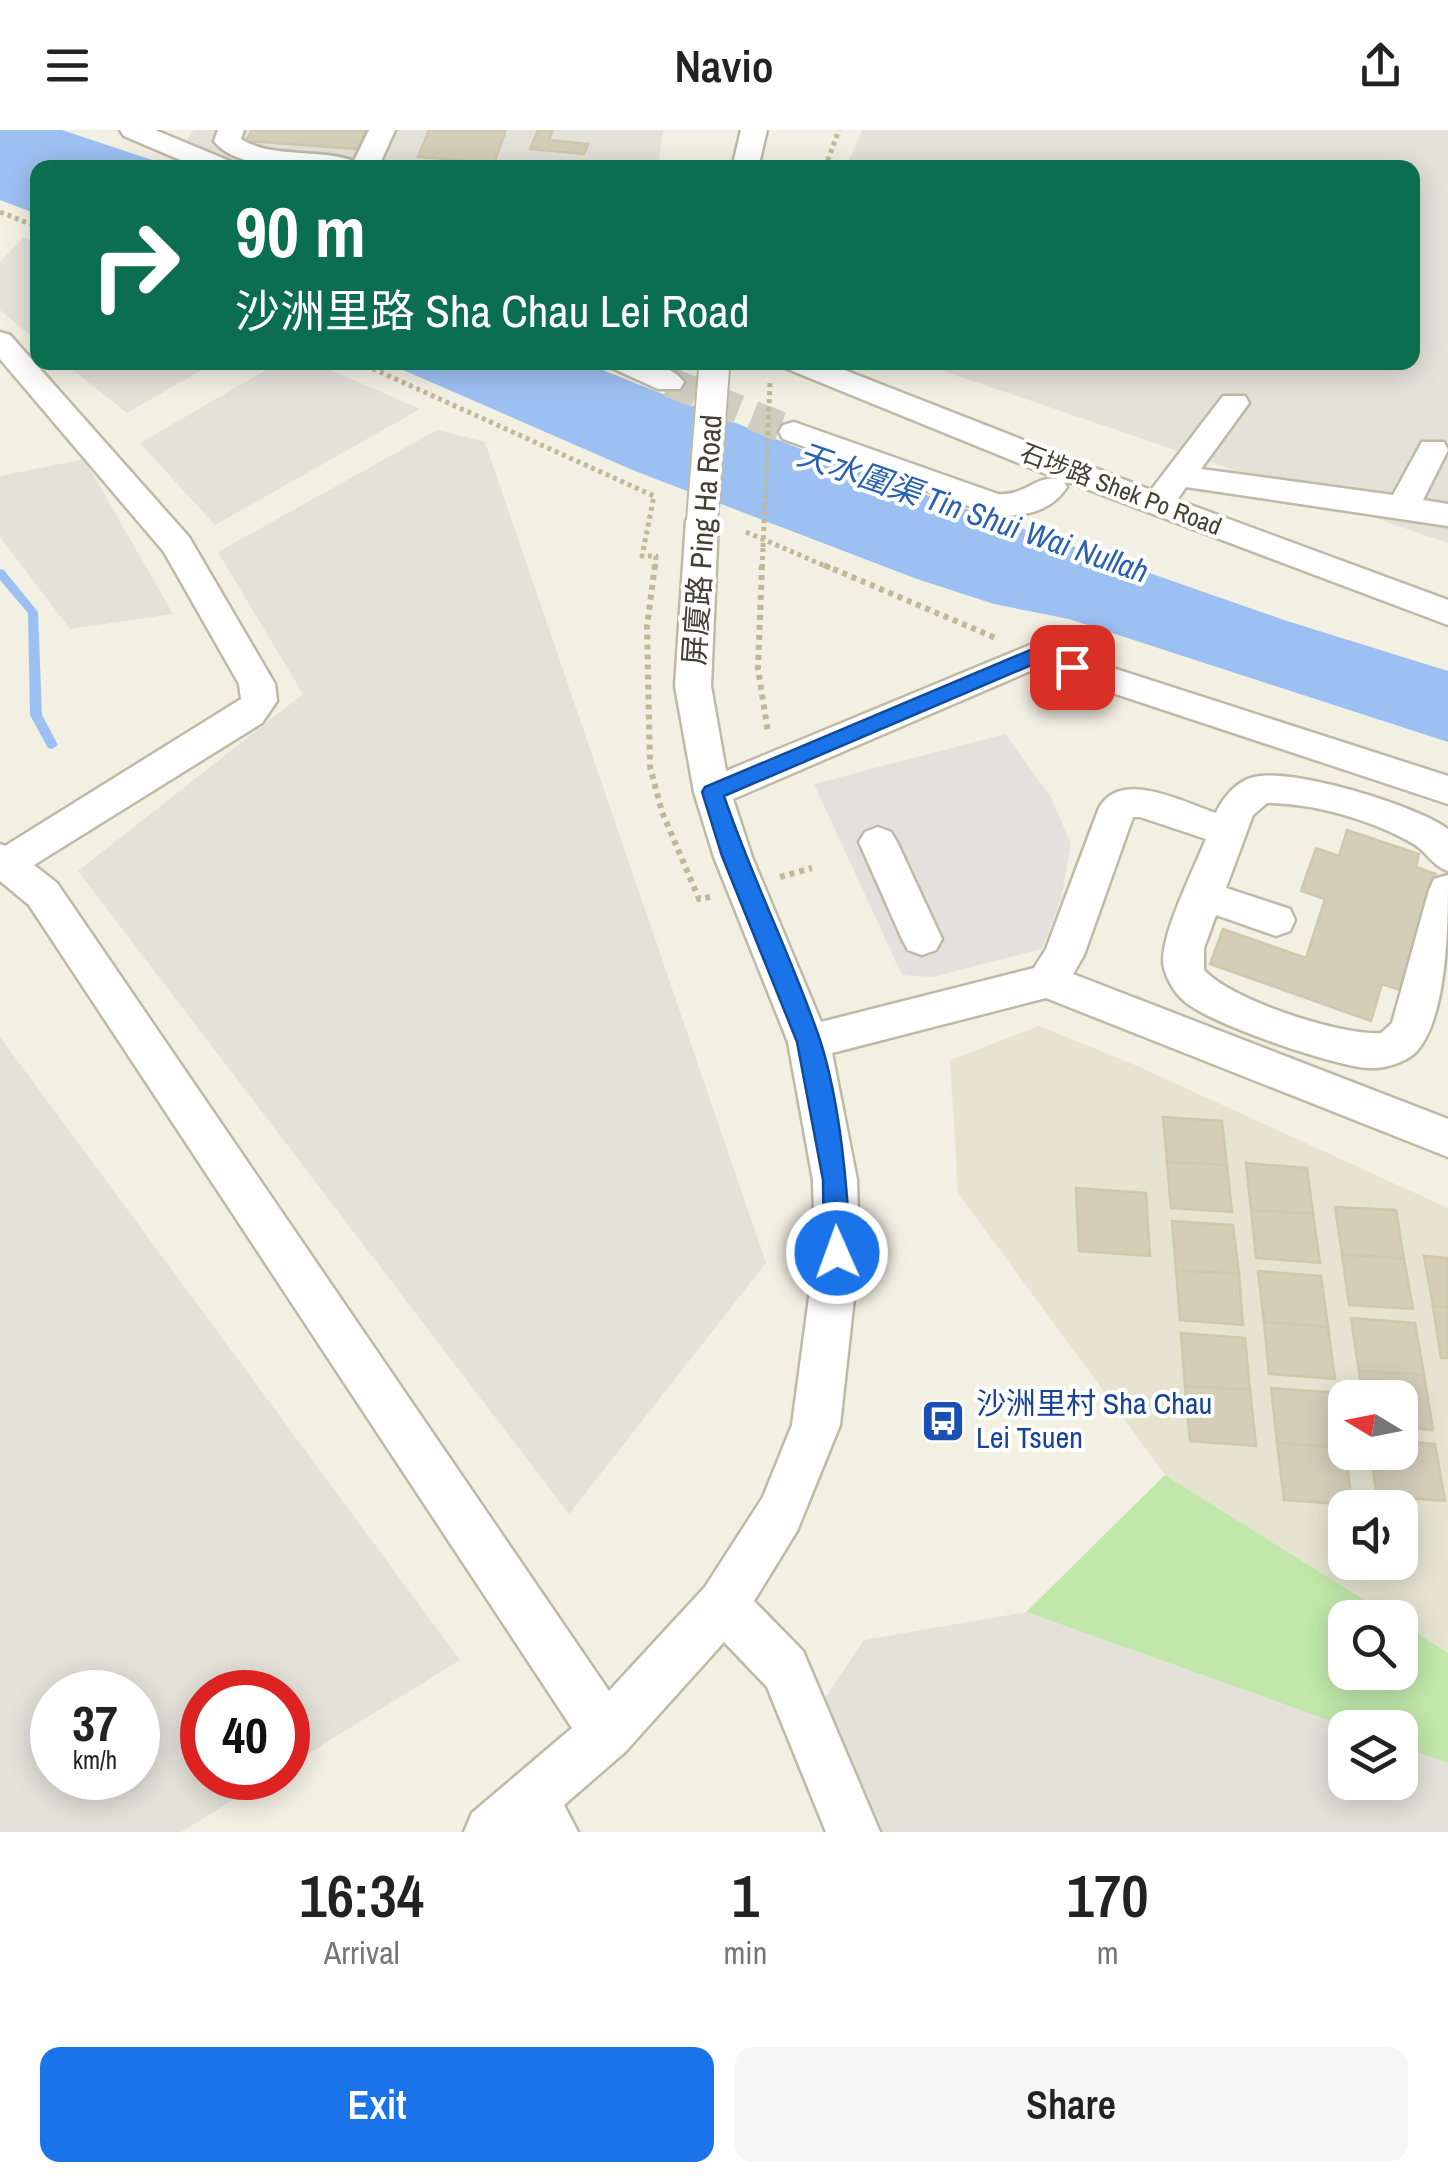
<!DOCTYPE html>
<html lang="en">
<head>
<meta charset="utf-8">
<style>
  :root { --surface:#fff; --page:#f6f6f6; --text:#222; --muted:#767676; --accent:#1a73e8 }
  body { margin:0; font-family:"Archivo Narrow","Noto Sans SC",sans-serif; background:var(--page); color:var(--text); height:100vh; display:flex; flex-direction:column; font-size:38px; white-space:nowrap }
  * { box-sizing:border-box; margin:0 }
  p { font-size:32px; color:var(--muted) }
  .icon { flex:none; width:55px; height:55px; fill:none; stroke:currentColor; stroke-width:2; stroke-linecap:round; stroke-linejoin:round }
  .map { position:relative; height:1702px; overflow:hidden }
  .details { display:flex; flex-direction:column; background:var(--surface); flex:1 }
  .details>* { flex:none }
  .top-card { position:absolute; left:30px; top:30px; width:1390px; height:210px; border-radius:20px; box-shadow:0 5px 25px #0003; background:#0b6e4f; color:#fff; overflow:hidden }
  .needle { width:65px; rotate:280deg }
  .buttons { position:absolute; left:1328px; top:1250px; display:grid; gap:20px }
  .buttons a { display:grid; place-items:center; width:90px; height:90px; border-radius:20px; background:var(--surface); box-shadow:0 5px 25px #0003; font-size:50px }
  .speed { position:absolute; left:30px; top:1540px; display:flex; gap:20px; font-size:50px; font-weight:700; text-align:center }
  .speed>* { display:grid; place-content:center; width:130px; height:130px; border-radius:50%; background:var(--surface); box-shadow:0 5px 25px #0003; line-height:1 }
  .speed small { font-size:25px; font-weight:400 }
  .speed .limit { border:15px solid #d22; background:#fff; color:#111 }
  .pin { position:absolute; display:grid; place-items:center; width:85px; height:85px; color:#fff; margin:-42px; border-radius:20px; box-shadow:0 5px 15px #0006 }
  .me { position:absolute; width:110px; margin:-55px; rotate:358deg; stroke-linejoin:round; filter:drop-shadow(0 0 8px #0008) }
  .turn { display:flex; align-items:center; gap:35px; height:210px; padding:0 40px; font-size:45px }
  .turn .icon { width:130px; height:130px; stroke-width:2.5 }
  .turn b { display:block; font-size:70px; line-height:85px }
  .eta { display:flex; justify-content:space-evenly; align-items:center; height:170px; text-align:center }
  .eta b { font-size:60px; font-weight:600; line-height:70px }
  .cta { display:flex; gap:20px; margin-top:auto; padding:20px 40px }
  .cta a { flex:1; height:115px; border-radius:20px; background:var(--accent); color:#fff; font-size:40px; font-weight:600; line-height:115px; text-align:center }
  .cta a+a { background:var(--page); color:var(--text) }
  header { display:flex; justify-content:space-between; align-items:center; height:130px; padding:0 40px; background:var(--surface); font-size:45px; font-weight:600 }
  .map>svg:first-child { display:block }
  .residential { fill:#e6e4d1; fill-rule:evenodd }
  .industrial { fill:#e4e1d9; fill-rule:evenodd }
  .green { fill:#c1e8aa }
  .parking { fill:#e3e1dc }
  .water { fill:#9dc0f2 }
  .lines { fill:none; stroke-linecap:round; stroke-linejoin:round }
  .stream { fill:#9dc0f2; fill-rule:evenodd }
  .building { fill:#d4ceb9; stroke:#cfc8ac; stroke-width:2.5 }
  .minor-tunnel { stroke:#cfcdc0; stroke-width:30; stroke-dasharray:30 15; stroke-linecap:butt }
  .minor-casing { stroke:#bebaa6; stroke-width:5 }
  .path-far1 { stroke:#c0b997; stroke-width:5; stroke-dasharray:4 4; stroke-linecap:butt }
  .path { stroke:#c0b997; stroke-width:6; stroke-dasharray:5 5; stroke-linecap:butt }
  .minor { fill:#fff; fill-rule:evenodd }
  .minor-bridge-casing { stroke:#bebaa6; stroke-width:34; stroke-linecap:butt }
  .path-bridge { stroke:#c0b997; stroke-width:5; stroke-dasharray:4 4; stroke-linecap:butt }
  .minor-bridge { stroke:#fff; stroke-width:30 }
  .route { fill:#1a73e8; stroke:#114b97; stroke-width:2.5 }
  .labels { text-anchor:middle; stroke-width:8; stroke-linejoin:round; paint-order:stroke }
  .far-street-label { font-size:25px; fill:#444133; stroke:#fff }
  .street-label { font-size:30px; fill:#444133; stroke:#fff }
  .transit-label { font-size:30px; fill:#164399; stroke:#fff; text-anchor:start }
  .water-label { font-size:32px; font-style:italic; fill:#2a61b3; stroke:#fff }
</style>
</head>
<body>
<header><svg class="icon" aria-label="menu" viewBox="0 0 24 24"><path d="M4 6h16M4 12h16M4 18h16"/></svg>Navio<svg class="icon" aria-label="share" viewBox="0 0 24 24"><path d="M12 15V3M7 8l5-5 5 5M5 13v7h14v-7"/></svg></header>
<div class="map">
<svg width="1448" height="1702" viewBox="0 0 1448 1702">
  <rect width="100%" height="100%" fill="#f2f0e3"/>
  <path class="residential" d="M1039,896L1135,935L1448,1078V1523L1400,1492V1488L1392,1487L1165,1345L958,1063L950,930ZM1345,1268H1400V1322H1345ZM1345,1378H1400V1432H1345Z"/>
  <g class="industrial">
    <polygon points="193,0 663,0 658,38 239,38 185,15"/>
    <polygon points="862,0 1448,0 1448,413 920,233 1412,232 1412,38 846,38"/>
    <polygon points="24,107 37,113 37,211 0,180 0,132"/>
    <polygon points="64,233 214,233 127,283"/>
    <polygon points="278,233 315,233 420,279 215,395 140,313"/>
    <polygon points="437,300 485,312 766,1133 569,1384 78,741 303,564 218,422"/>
    <polygon points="84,329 173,484 70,499 0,407 0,346"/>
    <path d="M0,907L460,1530L288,1636V1562H202V1648H269L181,1702H0ZM52,1562H138V1648H52Z"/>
    <polygon points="1026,1482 1348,1597 1345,1598 1345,1652 1400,1652 1400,1616 1448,1633 1448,1702 836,1702 804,1599 864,1510"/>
  </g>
  <polygon class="green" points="1165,1345 1392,1487 1345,1488 1345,1542 1400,1542 1400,1492 1448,1523 1448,1633 1400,1616 1400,1598 1348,1597 1026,1482"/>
  <polygon class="parking" points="1005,604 1051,667 1071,714 1061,770 1042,819 932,847 902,845 814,654"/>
  <g class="water">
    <polygon points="0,0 62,0 173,37 38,38 37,84 0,70"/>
    <polygon points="387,233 585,233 816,325 949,373 1287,491 1448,541 1448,612 1069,489 994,474 917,449 635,341"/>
  </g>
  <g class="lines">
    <polygon class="stream" points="0,439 4,440 38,482 42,585 58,615 52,619 48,618 30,585 28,483 0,450"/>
  </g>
  <g class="building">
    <polygon points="252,0 366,0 357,19 246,11"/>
    <polygon points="429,0 506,0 494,33 418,27"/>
    <polygon points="538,0 553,0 549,10 588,14 584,24 530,19"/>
    <polygon points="1347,700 1419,724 1416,737 1436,744 1403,861 1382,854 1371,891 1210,834 1223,799 1306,828 1325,769 1301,761 1316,718 1339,726"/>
    <polygon points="1163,987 1222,991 1227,1035 1167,1032"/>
    <polygon points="1167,1032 1227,1035 1232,1082 1171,1078"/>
    <polygon points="1246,1033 1307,1038 1313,1084 1251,1080"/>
    <polygon points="1076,1058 1146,1063 1150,1126 1079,1121"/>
    <polygon points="1335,1077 1396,1080 1404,1129 1342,1124"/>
    <polygon points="1251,1080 1313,1084 1320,1133 1256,1128"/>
    <polygon points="1172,1091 1233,1095 1239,1144 1176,1140"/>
    <polygon points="1342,1124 1404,1129 1413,1179 1349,1175"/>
    <polygon points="1424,1126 1448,1128 1448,1177 1433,1176"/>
    <polygon points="1176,1140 1239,1144 1243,1195 1180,1190"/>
    <polygon points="1258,1141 1321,1146 1328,1197 1264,1192"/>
    <polygon points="1433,1176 1448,1177 1448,1228 1441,1228"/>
    <polygon points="1351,1188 1415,1193 1424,1245 1359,1241"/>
    <polygon points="1264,1192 1328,1197 1335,1249 1269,1244"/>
    <polygon points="1181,1203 1245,1208 1250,1260 1185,1256"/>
    <polygon points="1359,1241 1424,1245 1433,1300 1400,1297 1400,1268 1362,1268"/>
    <polygon points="1185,1256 1250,1260 1256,1316 1190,1311"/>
    <polygon points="1271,1258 1337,1263 1345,1318 1277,1313"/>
    <polygon points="1400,1311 1435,1314 1445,1371 1377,1366 1370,1322 1400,1322"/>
    <polygon points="1277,1313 1345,1318 1352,1375 1284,1370"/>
  </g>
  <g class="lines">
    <polyline class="minor-tunnel" points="669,252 794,302"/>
    <g class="minor-casing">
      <g id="minor">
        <polygon points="120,0 155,0 232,32 236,38 199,38 124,6"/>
        <path d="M218,0H244L241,9C272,29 319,18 354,31L369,0H395L378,38C337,38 240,46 214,11Z"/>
        <polygon points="741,0 767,0 758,38 732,38"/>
        <path d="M0,202L10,205L189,407L275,554L277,571L262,593L34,735L57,753L609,1561L705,1457L763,1367L792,1295L815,1123L813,1050L788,912L714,727L694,662L675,556L686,391L691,383L702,380L713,383L718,391L711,556L726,641L1035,513L1448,646V674L1037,538L733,669L752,727L821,892L1034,838L1046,819L1099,678C1121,638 1184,673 1216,683C1223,667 1237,651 1254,647C1291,637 1418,676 1448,699V741C1431,735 1427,721 1412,713C1372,690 1313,673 1267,673L1253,685L1226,758L1290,779L1295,790L1290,801L1276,806L1216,785L1204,818V840C1231,870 1341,906 1381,903L1392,893L1429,760L1434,749L1448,745C1448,792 1448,885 1417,921C1406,933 1383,939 1368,938C1334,936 1207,893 1183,870C1174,862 1167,849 1164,838C1157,811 1195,737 1206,709L1140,687H1133L1084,825L1073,844L1448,989V1027L1046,868L832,923L857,1050L859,1123L840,1295L797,1401L754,1471L803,1521L880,1702H826L767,1557L724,1512L625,1622L564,1675L578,1702H464L472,1683L572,1598L29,775L0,751V714L5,716L241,569L239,554L164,422L0,229Z"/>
        <path d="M608,232C634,232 667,230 684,252L680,259H658L612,238Z"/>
        <path d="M781,232H824L1151,360L1223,266H1245L1249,273L1201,339L1393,365L1422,312H1444L1448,320L1423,370L1448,374V396L1186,357L1177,370L1448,470V495L1063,350L1067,357C1051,382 1021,388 994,385L783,309L779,302L783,295L794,292L998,364C1025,366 1036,345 1058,349L785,238Z"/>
        <polygon points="878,697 891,702 897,712 942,809 936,820 922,825 908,820 902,809 859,712 865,702"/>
      </g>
    </g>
    <g class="path-far1">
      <polyline points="825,38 839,0"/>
      <polyline points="0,82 38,97"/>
      <polyline points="358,232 654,366 642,426 656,426 655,438"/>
      <polyline points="746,402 830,438"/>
      <polyline points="762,438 763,417"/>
    </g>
    <g class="path">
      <polyline points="655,435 647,496 650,637 662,682 699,769 710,767"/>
      <polyline points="762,435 758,539 768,602"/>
      <polyline points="824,435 998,509"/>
      <polyline points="780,747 812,738"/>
    </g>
    <use href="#minor" class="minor"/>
    <g class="minor-bridge-casing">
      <polyline id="minor-bridge" points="702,391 714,239"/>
    </g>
    <polyline class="path-bridge" points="763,417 770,253"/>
    <use href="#minor-bridge" class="minor-bridge"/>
  </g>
  <path class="route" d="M1035,518L1079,532L1082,537L1072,544L1036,533L724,666C752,749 792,827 820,910C840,972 848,1058 850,1123L846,1131L837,1134L828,1131L824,1123L823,1050L797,912L722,726L702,662L705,657Z"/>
  <defs>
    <g id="bus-square" transform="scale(2.25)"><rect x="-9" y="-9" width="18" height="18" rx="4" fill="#1a4fb4" stroke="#fff"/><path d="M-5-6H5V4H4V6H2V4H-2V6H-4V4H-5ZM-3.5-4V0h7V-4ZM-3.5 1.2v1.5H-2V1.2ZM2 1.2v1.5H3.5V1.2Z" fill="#fff"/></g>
  </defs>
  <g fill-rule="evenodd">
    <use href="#bus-square" x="943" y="1291"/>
  </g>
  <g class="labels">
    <g class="far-street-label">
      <text transform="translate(1121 359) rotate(21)" y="9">石埗路 Shek Po Road</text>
    </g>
    <g class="street-label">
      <text transform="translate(703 410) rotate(-86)" y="10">屏廈路 Ping Ha Road</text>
    </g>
    <g class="transit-label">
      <text x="976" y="1284">沙洲里村 Sha Chau<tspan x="976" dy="34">Lei Tsuen</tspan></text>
    </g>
    <g class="water-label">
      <text transform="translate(973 383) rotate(19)" y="11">天水圍渠 Tin Shui Wai Nullah</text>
    </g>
  </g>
</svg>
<div class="buttons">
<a><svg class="needle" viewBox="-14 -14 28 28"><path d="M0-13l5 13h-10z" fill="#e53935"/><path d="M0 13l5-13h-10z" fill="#767676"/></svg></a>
<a><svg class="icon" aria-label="sound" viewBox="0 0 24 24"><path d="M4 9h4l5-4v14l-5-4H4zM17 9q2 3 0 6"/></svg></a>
<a><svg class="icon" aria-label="search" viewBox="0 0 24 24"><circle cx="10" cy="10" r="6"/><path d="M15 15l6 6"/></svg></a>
<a><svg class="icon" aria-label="layers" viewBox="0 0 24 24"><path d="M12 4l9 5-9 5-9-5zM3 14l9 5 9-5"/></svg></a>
</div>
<div class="speed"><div>37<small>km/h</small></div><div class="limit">40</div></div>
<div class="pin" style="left:1072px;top:537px;background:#d93025"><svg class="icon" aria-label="arrive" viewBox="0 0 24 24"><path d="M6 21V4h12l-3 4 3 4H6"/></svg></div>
<svg class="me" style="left:837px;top:1123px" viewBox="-20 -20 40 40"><circle r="17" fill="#1a73e8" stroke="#fff" stroke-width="3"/><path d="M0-11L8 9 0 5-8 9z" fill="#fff"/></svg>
<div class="top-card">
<div class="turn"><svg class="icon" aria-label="right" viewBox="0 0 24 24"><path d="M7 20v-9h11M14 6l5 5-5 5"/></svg><div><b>90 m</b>沙洲里路 Sha Chau Lei Road</div></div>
</div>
</div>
<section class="details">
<div class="eta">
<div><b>16:34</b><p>Arrival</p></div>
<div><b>1</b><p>min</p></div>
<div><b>170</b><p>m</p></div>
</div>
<div class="cta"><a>Exit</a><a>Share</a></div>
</section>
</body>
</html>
